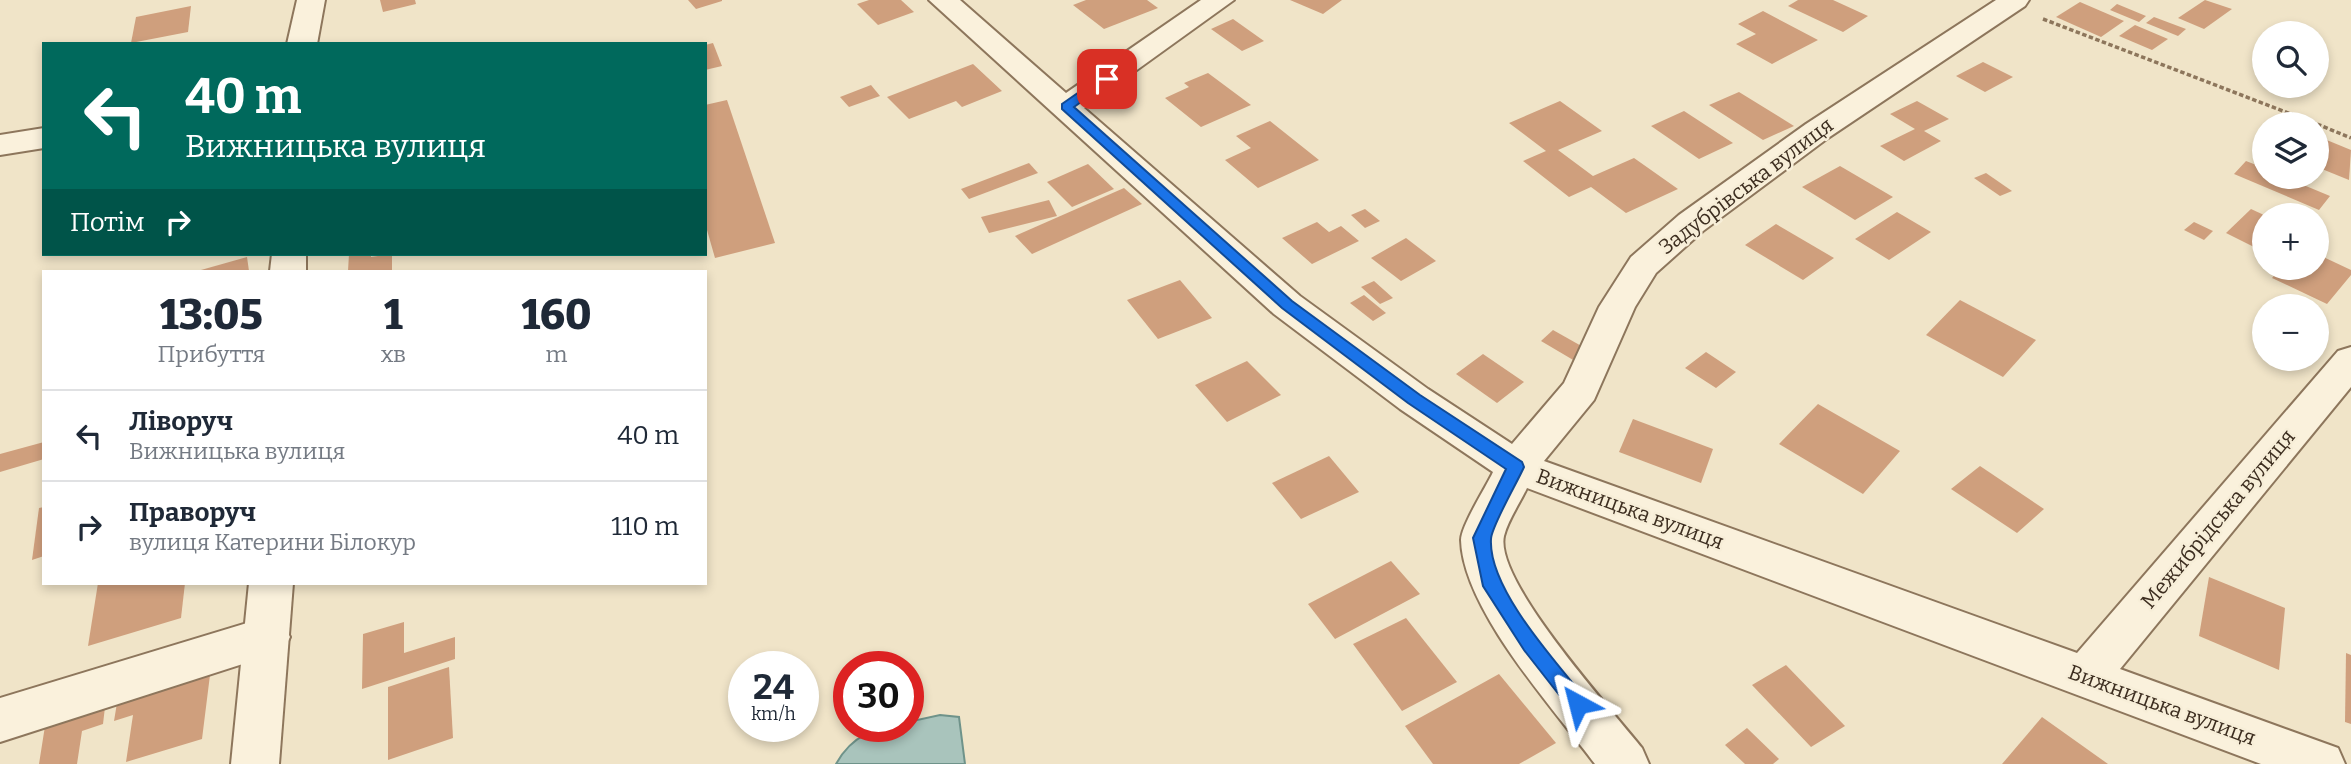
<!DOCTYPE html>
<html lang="uk">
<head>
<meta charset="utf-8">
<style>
  :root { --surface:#fff; --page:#f2f2f3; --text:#1f2937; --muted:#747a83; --line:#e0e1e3 }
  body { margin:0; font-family:Bitter,serif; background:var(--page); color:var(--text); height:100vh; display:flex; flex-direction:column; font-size:26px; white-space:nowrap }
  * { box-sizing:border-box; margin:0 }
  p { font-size:23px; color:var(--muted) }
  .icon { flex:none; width:38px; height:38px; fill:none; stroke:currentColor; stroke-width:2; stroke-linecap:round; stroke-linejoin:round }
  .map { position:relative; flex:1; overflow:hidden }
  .side { position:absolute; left:42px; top:270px; width:665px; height:315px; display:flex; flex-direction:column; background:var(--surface); border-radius:0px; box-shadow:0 4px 10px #0003 }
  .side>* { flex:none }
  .guide { position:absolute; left:42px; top:42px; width:665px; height:214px; border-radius:0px; box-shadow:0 4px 10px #0003; background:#00695c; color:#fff; overflow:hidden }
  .buttons { position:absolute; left:2252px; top:21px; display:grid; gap:14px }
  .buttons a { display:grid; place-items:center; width:77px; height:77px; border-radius:50%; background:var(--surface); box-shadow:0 4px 10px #0003; font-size:35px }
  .speed { position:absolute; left:728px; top:651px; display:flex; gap:14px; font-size:35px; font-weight:700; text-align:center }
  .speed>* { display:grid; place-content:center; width:91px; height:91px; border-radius:50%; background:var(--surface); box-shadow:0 4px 10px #0003; line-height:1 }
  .speed small { font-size:18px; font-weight:400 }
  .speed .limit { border:10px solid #d22; background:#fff; color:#111 }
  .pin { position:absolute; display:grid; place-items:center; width:60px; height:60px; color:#fff; margin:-30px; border-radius:14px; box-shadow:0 4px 10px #0006 }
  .me { position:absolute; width:77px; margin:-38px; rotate:322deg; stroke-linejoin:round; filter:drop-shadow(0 0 5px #0008) }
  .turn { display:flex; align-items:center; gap:24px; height:147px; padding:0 28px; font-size:32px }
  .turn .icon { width:91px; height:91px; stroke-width:2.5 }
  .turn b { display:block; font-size:49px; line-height:60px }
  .then { display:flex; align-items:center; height:66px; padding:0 28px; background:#0003; gap:14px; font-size:26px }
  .eta { display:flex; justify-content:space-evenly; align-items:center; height:119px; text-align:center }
  .eta b { font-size:42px; font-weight:800; line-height:49px }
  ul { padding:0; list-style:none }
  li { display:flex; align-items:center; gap:21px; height:91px; padding:0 28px; border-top:2px solid var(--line) }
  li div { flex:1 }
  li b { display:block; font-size:26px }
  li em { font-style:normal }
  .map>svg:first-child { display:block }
  .water { fill:#a9c4bc; stroke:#6f938a; stroke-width:2 }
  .building { fill:#cf9f7d }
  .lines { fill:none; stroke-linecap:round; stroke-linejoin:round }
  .minor-casing { stroke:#8d765c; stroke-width:4 }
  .tertiary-casing { stroke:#8d765c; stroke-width:4 }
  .path { stroke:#8d765c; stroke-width:3.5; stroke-dasharray:4.5 2.5; stroke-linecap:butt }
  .minor { fill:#faf1dc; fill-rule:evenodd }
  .tertiary { fill:#faf1dc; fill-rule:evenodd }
  .route { fill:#1a73e8; stroke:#114b97; stroke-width:2 }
  .labels { text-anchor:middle; stroke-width:5; stroke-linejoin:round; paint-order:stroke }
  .street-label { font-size:21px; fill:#3d2e20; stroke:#f7eed8 }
</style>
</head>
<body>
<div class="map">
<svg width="2351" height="764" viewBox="0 0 2351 764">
  <rect width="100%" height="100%" fill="#f0e4c8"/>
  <path class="water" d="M940,715L959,717L965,764H836C852,735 876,726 908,726V722Z"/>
  <g class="building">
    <polygon points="380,0 415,0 416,4 383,12"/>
    <polygon points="688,0 722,0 722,1 696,9"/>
    <polygon points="869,0 901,0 914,12 878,25 857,4"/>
    <polygon points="1086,0 1147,0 1158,8 1104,29 1073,5"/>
    <polygon points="1290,0 1342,0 1323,14"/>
    <polygon points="1798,0 1833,0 1868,16 1843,32 1788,6"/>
    <polygon points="2205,0 2232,9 2204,29 2178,18"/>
    <polygon points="2080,2 2124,21 2101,37 2056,17"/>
    <polygon points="2117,4 2146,16 2139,22 2110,10"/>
    <polygon points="191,6 188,32 131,43 136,17"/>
    <polygon points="1763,11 1818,40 1772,64 1736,44 1756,34 1738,24"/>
    <polygon points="2154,17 2186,29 2178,36 2146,23"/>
    <polygon points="1233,19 1264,41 1242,51 1211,29"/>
    <polygon points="2135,25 2168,39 2152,50 2119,36"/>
    <polygon points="713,43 722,66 705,70 705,45"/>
    <polygon points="1983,62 2013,77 1985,92 1956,76"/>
    <polygon points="973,64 1002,91 962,107 956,101 909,119 887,97"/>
    <polygon points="1208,73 1251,105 1201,127 1165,98 1189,87 1184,83"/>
    <polygon points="871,85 880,96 849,107 840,97"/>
    <polygon points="1739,92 1794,126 1763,140 1709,105"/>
    <polygon points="727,100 775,243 715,258 705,223 705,105"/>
    <polygon points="1560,101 1602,131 1558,150 1593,176 1634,158 1678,189 1626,213 1591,187 1569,197 1523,161 1546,151 1509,123"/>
    <polygon points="1917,101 1949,119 1924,131 1941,141 1904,161 1880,146 1915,129 1890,114"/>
    <polygon points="1684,111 1733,143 1699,159 1651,126"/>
    <polygon points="1270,121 1319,160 1258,188 1225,160 1251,148 1236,136"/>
    <polygon points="2317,136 2351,150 2349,180 2317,167"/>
    <polygon points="2246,161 2264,168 2264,177 2284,177 2330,196 2319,210 2234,174"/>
    <polygon points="1029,163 1038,173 969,199 961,189"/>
    <polygon points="1088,164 1114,189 1072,207 1047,182"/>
    <polygon points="1840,166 1893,197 1855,220 1802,187"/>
    <polygon points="1986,173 2012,191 2000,196 1974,178"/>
    <polygon points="1124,188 1142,204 1032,254 1015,236"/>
    <polygon points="1049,200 1057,216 989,233 981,217"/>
    <polygon points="1365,209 1380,221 1365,228 1351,215"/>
    <polygon points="2251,209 2264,215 2264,252 2226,233"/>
    <polygon points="1897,212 1931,232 1889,260 1855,239"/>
    <polygon points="1317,222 1329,232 1341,226 1359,241 1312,264 1282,238"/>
    <polygon points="2194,222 2213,231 2204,240 2184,230"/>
    <polygon points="1776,224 1834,258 1803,280 1745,245"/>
    <polygon points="1406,238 1436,261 1401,281 1371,258"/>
    <polygon points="349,254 371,254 371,257 392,254 392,271 348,271"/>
    <polygon points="2317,254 2351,270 2351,275 2327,304 2272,278 2281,268 2317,268"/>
    <polygon points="247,257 249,271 201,271 201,270"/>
    <polygon points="1180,280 1212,318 1158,339 1127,300"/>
    <polygon points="1374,281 1393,298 1380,304 1361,287"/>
    <polygon points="1364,295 1386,313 1373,321 1350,303"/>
    <polygon points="1960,300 2036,340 2003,377 1926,335"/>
    <polygon points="1553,330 1592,352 1580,364 1541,341"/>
    <polygon points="1706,352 1736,372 1716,388 1685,368"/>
    <polygon points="1483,354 1524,382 1497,403 1456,374"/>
    <polygon points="1247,361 1281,395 1227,422 1195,385"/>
    <polygon points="1818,404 1900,451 1863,494 1779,444"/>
    <polygon points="1633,419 1713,449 1701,483 1619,452"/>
    <polygon points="44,442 44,459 0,472 0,454"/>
    <polygon points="1329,456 1359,492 1301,519 1272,483"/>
    <polygon points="1980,466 2044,509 2017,533 1951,489"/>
    <polygon points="44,507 44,556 32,560 39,508"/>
    <polygon points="1391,561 1420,594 1335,639 1308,604"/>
    <polygon points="2209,577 2285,608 2279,670 2199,636"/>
    <polygon points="98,583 185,583 181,618 88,646"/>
    <polygon points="1406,618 1457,682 1402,711 1353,644"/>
    <polygon points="404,622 404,653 455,637 455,659 362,689 363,634"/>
    <polygon points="2346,653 2351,655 2351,724 2345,722"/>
    <polygon points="1786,665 1845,726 1811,747 1752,685"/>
    <polygon points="449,667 453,738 388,760 388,687"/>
    <polygon points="1499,674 1556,743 1519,764 1433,764 1405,726"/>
    <polygon points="210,675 202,739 126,762 133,715 114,721 117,703"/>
    <polygon points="105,707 103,724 82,731 77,764 39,764 45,726"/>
    <polygon points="2042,717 2108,764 2002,764"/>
    <polygon points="1747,728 1779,759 1773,764 1745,764 1725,745"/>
  </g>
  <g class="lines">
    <g class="minor-casing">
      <g id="minor">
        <path d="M929,0H960L1066,93L1201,0H1234L1084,108L1300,296L1428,389L1512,444L1564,383L1599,307L1631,257L1679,215L1806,124L1996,0H2029L2025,6L1828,138L1703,231L1656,273L1635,307L1594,400L1544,461L2077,653L2338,351L2351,347V387L2120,669L2338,748L2345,764H2261L1527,488C1520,503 1508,520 1504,536C1494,581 1612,710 1642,748L1649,764H1595C1554,709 1463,610 1461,540C1461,526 1486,487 1493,472L1400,409L1274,314Z"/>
        <polygon points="44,128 44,148 0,155 0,135"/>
        <polygon points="267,617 283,623 290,637 283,651 0,742 0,698"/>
      </g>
    </g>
    <g class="tertiary-casing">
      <g id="tertiary">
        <polygon points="297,0 325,0 317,44 287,44"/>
        <polygon points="272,254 306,254 306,271 270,271"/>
        <polygon points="249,583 293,583 279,764 231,764"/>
      </g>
    </g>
    <g class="path">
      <polyline points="2043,19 2317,124"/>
      <polyline points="2317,124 2351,138"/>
    </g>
    <use href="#minor" class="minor"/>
    <use href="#tertiary" class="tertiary"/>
  </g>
  <path class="route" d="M1102,76L1113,79L1074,107L1292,301L1420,395L1522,462L1524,467C1518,481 1491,527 1491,539C1488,588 1555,661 1585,698L1588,704L1585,710L1578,713L1571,710L1524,650L1483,586L1473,538L1506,469L1408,403L1282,308L1062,109V104Z"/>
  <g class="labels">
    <g class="street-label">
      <text transform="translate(1746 186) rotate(-37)" y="7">Задубрівська вулиця</text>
      <text transform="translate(1630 509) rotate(20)" y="7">Вижницька вулиця</text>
      <text transform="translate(2218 519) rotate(-50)" y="7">Межибрідська вулиця</text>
      <text transform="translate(2162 705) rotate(20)" y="7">Вижницька вулиця</text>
    </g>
  </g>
</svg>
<div class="buttons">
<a><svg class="icon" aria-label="search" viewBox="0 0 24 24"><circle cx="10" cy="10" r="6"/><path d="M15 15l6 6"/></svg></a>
<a><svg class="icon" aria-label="layers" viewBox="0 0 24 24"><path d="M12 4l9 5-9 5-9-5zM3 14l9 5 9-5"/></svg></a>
<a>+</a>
<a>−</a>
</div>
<div class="speed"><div>24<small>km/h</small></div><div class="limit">30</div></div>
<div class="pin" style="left:1107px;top:79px;background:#d93025"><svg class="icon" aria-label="arrive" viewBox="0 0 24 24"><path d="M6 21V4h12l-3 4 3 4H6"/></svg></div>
<svg class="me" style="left:1578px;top:704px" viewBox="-20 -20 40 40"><path d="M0-17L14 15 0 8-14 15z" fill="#1a73e8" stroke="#fff" stroke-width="4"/></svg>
<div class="guide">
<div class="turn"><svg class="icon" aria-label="left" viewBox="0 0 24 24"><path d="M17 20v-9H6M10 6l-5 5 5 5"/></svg><div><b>40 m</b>Вижницька вулиця</div></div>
<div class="then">Потім<svg class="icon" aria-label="right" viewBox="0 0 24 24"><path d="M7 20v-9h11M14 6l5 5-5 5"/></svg></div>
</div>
<section class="side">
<div class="eta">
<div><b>13:05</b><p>Прибуття</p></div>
<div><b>1</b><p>хв</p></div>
<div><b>160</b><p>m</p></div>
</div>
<ul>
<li><svg class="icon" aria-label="left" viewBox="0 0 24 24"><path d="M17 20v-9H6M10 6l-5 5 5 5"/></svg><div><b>Ліворуч</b><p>Вижницька вулиця</p></div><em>40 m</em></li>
<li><svg class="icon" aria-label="right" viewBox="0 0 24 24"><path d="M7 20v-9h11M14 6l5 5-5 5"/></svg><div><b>Праворуч</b><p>вулиця Катерини Білокур</p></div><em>110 m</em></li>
</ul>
</section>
</div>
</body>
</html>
